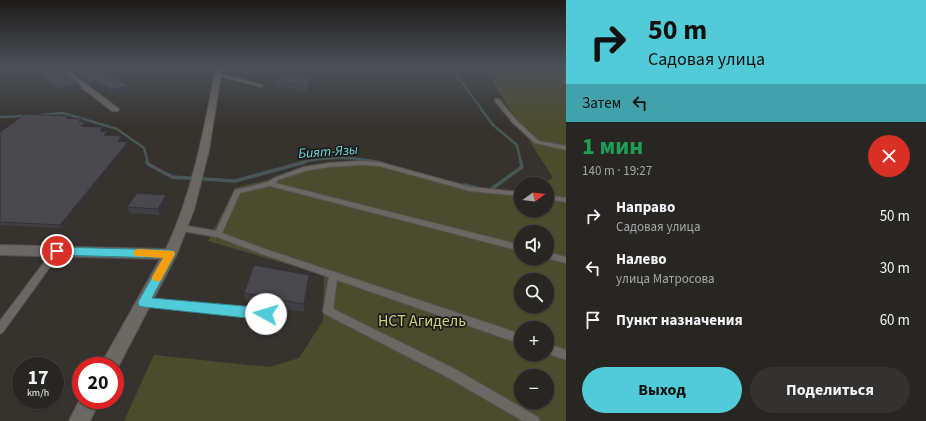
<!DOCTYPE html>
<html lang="ru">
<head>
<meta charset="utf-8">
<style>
  :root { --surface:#282623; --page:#343230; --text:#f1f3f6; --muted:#a5a5a6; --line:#444341; --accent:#52cbd8 }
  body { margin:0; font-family:"Source Sans 3",sans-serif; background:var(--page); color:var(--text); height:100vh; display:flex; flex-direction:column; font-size:15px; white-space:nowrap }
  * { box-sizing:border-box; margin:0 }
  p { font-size:13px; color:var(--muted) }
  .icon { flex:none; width:22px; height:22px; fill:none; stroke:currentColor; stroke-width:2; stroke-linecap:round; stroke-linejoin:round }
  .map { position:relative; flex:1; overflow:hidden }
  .details { display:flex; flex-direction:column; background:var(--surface); width:360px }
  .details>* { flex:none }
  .banner { background:#52cbd8; color:#111; overflow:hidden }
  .needle { width:26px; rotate:76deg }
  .buttons { position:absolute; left:514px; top:177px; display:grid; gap:8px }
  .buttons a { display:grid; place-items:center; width:40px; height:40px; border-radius:50%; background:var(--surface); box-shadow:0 1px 3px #0004,0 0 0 1px var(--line); font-size:20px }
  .speed { position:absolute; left:12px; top:357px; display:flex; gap:8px; font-size:20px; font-weight:700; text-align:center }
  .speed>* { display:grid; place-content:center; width:52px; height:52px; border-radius:50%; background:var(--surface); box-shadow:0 1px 3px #0004,0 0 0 1px var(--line); line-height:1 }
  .speed small { font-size:10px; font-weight:400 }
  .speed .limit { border:6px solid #d22; background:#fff; color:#111 }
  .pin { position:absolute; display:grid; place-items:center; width:34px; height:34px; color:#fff; margin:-17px; border:2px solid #fff; border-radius:50%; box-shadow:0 1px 4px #0007 }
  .me { position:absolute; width:44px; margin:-22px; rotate:276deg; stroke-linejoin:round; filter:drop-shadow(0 0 3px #0008) }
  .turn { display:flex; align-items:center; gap:14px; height:84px; padding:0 16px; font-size:18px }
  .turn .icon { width:52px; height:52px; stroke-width:2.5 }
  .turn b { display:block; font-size:28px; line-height:34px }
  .then { display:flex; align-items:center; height:38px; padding:0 16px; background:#0003; gap:8px; font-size:15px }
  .round { display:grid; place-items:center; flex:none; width:42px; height:42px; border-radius:21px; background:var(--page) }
  .overview { display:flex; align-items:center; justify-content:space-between; height:68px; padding:0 16px }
  h1 { font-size:24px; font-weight:700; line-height:30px; color:#1e9e55 }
  .cta { display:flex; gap:8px; margin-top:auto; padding:8px 16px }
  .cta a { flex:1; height:46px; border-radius:24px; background:var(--accent); color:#111; font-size:16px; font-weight:700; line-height:46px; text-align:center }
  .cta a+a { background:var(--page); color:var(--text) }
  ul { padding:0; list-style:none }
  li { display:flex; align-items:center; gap:12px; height:52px; padding:0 16px }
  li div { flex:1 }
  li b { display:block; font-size:15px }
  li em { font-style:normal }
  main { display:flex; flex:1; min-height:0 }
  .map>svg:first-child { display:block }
  .green { fill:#4b4c2e; fill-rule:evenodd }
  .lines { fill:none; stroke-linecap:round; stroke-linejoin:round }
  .stream-far2 { stroke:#485656; stroke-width:2 }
  .stream-far1 { stroke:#485656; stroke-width:2.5 }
  .stream { stroke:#485656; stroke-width:3.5 }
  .lane-casing { stroke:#54524e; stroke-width:2 }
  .street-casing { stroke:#54524e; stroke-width:2 }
  .secondary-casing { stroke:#54524e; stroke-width:2 }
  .lane { fill:#6b6763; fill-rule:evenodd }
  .street { fill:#6b6763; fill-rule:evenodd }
  .secondary { fill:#6b6763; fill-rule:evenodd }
  .wall { fill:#3f3e42 }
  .shaded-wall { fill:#333236 }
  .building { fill:#49484d; stroke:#333236 }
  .route { fill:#52cbd8; stroke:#35848c }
  .slow { fill:#f59e0b }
  .labels { text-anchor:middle; stroke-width:3.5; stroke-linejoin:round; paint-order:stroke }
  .water-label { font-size:14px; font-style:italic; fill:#6dd9de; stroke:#1c1b19 }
  .near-park-label { font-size:16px; fill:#ccd083; stroke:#1c1b19 }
</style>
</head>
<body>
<main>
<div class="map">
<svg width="566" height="421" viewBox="0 0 566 421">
  <rect width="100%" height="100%" fill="#36332f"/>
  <path class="green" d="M483,67H540L566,70V421H124L154,355L269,367L299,358L323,321L324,275L208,241L235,188L313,168L369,165L402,170L484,192H521V210H547V184H541L553,178ZM521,232H547V258H521ZM521,280H547V306H521ZM521,328H547V354H521ZM521,376H547V402H521Z"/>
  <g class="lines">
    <polyline class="stream-far2" points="451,67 482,110"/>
    <g class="stream-far1">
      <polyline points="481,109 493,125 517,145 521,163"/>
      <polyline points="39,115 63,113 117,129 144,148 148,163"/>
      <polyline points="0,117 25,116"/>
      <path d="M299,163C323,157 356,156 380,163"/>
    </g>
    <g class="stream">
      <polyline points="147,162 148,164 172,177 235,181 305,162"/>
      <polyline points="376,162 381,163"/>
      <polyline points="464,185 478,188"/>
      <polyline points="490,190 522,167 521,162"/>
    </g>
    <g class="lane-casing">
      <g id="lane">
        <polygon points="218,73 262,85 263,86 261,87 217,75 216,74"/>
        <polygon points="562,79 566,79 566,84 562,81"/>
        <polygon points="495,99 499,99 517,121 539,141 566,146 566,150 535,143 513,123 495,101"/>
        <polygon points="360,161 379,162 470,187 521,192 521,196 470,191 379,166 360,165 329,167 305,171 278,180 275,183 521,245 521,251 270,186 240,193 222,233 265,249 521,334 521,344 337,280 333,309 455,369 538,417 540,421 523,421 447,377 325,314 323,311 329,277 259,253 217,237 182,231 179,230 178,228 179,226 182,225 216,231 235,190 268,182 274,178 304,167 329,163"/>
        <polygon points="547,195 566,198 566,202 547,199"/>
        <polygon points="57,248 60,249 61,251 60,253 3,332 0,334 0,321 54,249"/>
        <polygon points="547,252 566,257 566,263 547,258"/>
        <polygon points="144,298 266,310 269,311 271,314 269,317 266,318 144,306 141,305 139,302 141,299"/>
        <polygon points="547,343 566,350 566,360 547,353"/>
      </g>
    </g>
    <g class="street-casing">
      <polygon id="street" points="55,67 63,67 119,109 118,111 112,111"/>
    </g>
    <g class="secondary-casing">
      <g id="secondary">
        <path d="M216,67H222L209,150L194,210L177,254L115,373V366H100L160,259L0,255V245L166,249C193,192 204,129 216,67Z"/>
        <polygon points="81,397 81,400 100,400 90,421 69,421"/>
      </g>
    </g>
    <use href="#lane" class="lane"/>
    <use href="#street" class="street"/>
    <use href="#secondary" class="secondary"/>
  </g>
  <g class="wall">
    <polygon points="27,67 57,67 79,84 81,89 61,94 33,68 28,69"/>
    <polygon points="66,67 97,67 127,86 128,91 113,95 108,91 105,92 98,85 91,86"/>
    <polygon points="318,67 343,67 339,71"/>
    <polygon points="275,79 310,85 308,93 276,85"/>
    <polygon points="70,118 82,119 83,121 87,124 85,126 104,130 103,131 109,134 107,135 123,139 121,142 129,145 62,228 0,225 0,132"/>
    <polygon points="168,201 160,215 130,213 127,207"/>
    <polygon points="308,283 304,312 246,302 244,293"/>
  </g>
  <g class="shaded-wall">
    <polygon points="340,67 343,67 339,71"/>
    <polygon points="310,79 310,85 308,93 308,87"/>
    <polygon points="96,80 98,85 91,86 89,82"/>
    <polygon points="79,84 81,89 61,94 59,89"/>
    <polygon points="106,86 108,91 105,92 103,87"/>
    <polygon points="127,86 128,91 113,95 111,90"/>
    <polygon points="86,122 87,124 83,129 81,126"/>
    <polygon points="103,127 104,130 101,134 100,131"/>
    <polygon points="108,131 109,134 105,138 104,135"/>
    <polygon points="122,136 123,139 119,144 118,141"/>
    <polygon points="128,142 129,145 62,228 60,225"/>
    <polygon points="166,195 168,201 160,215 158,209"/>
    <polygon points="309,275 308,283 304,312 304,304"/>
  </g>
  <g class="building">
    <polygon points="35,67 57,67 79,84 59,89"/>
    <polygon points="70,67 97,67 127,86 111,90 106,86 103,87 96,80 89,82"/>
    <polygon points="286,73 310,79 308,87 275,79"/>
    <polygon points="25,114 69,116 66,118 82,119 79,121 86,122 81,126 103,127 100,131 108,131 104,135 122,136 118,141 128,142 60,225 0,222 0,132"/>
    <polygon points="137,193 166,195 158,209 127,207"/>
    <polygon points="254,265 309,275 304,304 244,293"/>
  </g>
  <linearGradient id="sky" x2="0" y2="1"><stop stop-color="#1e1c1a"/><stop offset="0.53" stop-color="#4c5058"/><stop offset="1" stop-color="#4c5058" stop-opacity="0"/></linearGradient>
  <rect width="566" height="126" fill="url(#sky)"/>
  <polygon class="route" points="57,247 170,250 174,251 175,254 152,298 266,308 270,310 272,314 270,318 266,320 144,307 139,306 138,302 163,258 57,255 54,254 52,251 54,248"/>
  <polygon class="slow" points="138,249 174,251 175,254 161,280 157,282 153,280 152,277 163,258 135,256 133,253 135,250"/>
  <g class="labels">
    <g class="water-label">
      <text transform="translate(328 151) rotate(-4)" y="5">Бият-Язы</text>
    </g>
    <g class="near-park-label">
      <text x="422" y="326">НСТ Агидель</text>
    </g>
  </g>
</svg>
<div class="buttons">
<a><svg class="needle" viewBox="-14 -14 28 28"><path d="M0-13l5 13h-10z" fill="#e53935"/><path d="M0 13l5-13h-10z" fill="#a5a5a6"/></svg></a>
<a><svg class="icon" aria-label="sound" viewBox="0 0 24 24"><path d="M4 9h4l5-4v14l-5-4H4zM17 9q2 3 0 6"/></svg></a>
<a><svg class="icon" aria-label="search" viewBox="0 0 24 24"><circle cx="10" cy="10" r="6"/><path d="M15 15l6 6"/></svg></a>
<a>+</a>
<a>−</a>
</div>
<div class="speed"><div>17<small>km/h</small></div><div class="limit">20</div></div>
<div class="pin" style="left:57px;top:251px;background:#d93025"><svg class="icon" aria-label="arrive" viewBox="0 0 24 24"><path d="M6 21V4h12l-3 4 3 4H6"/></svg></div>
<svg class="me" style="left:266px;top:314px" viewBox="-20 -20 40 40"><circle r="19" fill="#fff"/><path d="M0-13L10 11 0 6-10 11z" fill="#52cbd8"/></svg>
</div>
<section class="details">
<div class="banner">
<div class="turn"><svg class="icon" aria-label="right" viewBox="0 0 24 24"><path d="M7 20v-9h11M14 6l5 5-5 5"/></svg><div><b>50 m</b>Садовая улица</div></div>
<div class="then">Затем<svg class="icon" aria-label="left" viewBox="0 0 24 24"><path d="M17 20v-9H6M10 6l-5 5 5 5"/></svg></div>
</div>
<div class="overview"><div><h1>1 мин</h1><p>140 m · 19:27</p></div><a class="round" style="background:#d93025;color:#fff"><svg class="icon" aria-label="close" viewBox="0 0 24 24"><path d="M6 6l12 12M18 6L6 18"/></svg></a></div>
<ul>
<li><svg class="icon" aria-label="right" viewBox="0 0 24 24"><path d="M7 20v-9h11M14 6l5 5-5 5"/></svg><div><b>Направо</b><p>Садовая улица</p></div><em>50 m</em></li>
<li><svg class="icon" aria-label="left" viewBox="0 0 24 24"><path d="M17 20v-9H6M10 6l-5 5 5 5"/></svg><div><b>Налево</b><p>улица Матросова</p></div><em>30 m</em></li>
<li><svg class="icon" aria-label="arrive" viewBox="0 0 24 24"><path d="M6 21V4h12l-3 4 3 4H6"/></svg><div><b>Пункт назначения</b></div><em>60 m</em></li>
</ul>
<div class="cta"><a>Выход</a><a>Поделиться</a></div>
</section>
</main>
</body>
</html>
